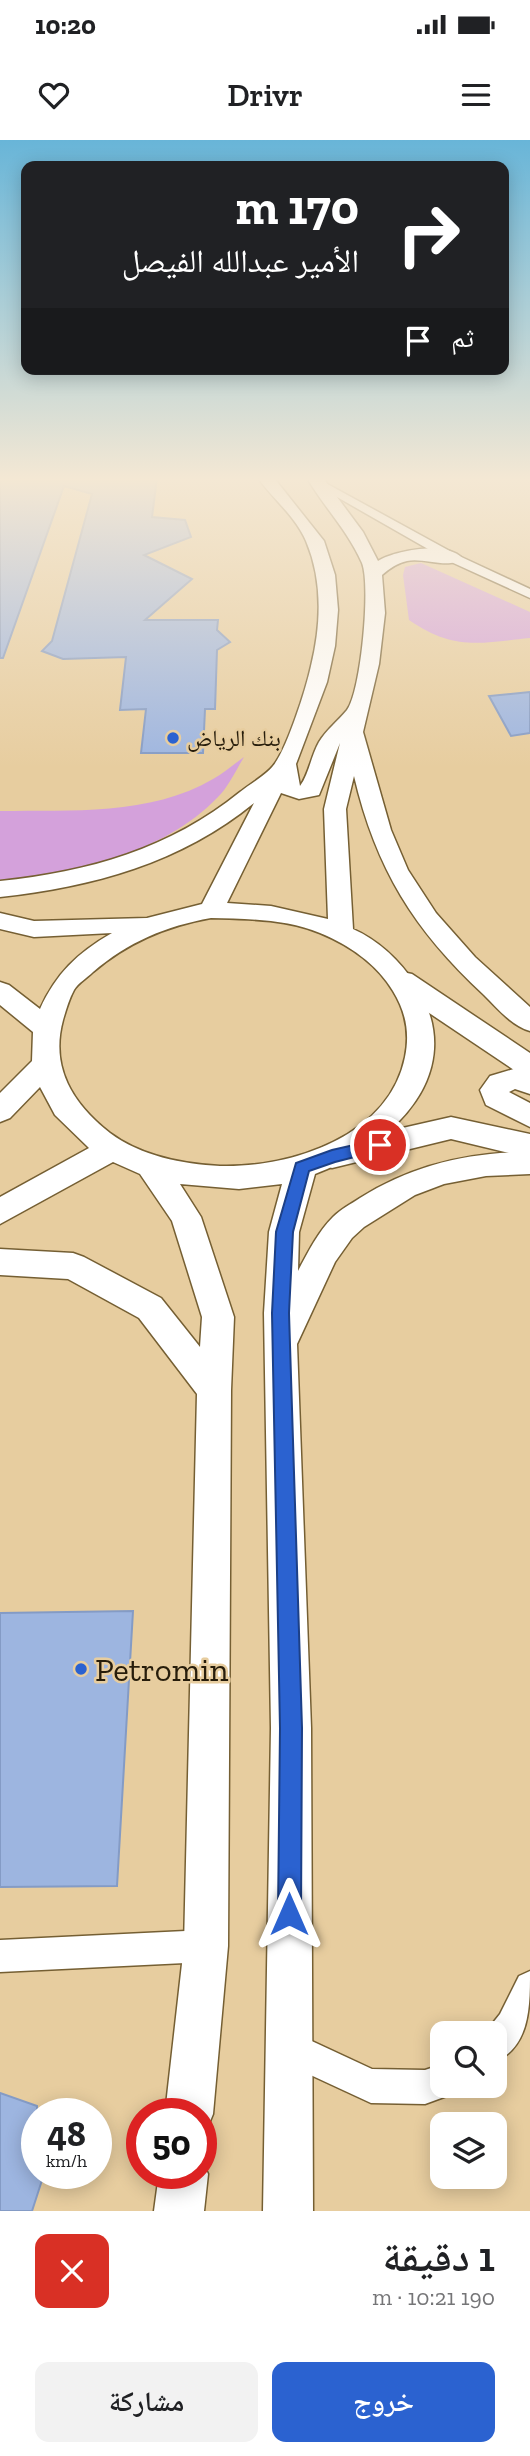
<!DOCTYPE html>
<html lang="ar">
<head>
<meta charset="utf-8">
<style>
  :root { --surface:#fff; --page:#f2f2f2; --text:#202124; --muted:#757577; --accent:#2b62d0 }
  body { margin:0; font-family:"Zilla Slab","Noto Naskh Arabic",serif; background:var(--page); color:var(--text); direction:rtl; height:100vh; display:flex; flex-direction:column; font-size:26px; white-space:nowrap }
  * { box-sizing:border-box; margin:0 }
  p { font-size:23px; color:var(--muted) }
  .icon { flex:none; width:38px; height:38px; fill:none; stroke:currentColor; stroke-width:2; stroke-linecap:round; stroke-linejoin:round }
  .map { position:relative; height:2071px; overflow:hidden; direction:ltr }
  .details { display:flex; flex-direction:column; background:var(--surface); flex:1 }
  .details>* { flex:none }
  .top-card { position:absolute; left:21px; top:21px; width:488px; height:214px; border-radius:14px; box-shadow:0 4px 18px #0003; direction:rtl; background:#202124; color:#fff; overflow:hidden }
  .buttons { position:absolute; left:430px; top:1881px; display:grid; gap:14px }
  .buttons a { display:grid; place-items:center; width:77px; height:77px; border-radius:14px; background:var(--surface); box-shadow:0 4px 18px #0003; font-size:35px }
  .speed { position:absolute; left:21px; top:1958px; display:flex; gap:14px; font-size:35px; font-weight:700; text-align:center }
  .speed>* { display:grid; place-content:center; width:91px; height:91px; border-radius:50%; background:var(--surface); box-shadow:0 4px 18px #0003; line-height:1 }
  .speed small { font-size:18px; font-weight:400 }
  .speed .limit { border:10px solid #d22; background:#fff; color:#111 }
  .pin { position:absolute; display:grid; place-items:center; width:60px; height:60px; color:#fff; margin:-30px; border:4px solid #fff; border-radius:50%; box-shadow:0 2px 7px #0007 }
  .me { position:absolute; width:77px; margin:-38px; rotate:0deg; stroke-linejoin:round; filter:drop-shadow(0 0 5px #0008) }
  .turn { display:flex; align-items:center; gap:24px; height:147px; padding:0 35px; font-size:32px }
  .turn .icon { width:91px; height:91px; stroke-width:2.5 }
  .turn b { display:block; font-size:49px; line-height:60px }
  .then { display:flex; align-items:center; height:66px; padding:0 35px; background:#0003; gap:14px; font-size:26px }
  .round { display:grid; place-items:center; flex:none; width:74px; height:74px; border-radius:14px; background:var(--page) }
  .head { display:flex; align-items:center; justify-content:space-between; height:119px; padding:0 35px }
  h1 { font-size:42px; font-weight:600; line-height:52px }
  .primary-button { display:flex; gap:14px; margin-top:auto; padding:14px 35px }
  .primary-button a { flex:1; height:80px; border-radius:14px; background:var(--accent); color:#fff; font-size:28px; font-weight:600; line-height:80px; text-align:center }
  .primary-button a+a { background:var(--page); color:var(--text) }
  .status { display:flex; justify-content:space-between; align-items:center; height:49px; padding:0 35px; background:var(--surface); direction:ltr }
  .status svg { height:19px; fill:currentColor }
  header { display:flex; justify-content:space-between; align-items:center; height:91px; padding:0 35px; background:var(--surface); font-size:32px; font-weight:600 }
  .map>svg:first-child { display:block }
  .green { fill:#d4a1db }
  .building { fill:#9db5e0; stroke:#849bc5; stroke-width:2 }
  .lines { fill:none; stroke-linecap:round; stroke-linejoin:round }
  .street-casing { stroke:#755f33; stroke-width:3 }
  .secondary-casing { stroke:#755f33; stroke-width:3 }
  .primary-casing { stroke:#755f33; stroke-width:3 }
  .street { fill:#fff; fill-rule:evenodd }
  .secondary { fill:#fff; fill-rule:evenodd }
  .primary { fill:#fff; fill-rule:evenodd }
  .route { fill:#2b62d0; stroke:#1c4087; stroke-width:2 }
  .poi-dot { fill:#2b62d0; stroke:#e7cd9f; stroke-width:2.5 }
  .labels { text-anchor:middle; stroke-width:5; stroke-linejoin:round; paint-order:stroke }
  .far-poi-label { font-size:23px; fill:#271d0b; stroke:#e7cd9f; text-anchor:start }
  .near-poi-label { font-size:33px; fill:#271d0b; stroke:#e7cd9f; text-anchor:start }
</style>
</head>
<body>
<div class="status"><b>10:20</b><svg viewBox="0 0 49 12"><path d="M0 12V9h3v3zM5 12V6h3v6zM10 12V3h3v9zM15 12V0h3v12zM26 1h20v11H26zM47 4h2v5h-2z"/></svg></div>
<header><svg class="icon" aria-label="menu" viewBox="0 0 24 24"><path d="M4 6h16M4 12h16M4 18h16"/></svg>Drivr<svg class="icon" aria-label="heart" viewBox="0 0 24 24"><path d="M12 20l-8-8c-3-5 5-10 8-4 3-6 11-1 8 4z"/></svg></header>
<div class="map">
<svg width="530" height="2071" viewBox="0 0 530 2071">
  <rect width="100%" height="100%" fill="#e7cd9f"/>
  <g class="green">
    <path d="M421,423L530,472V498C479,503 454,511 409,480L403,435L405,427Z"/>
    <path d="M244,617C236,630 229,646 218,657C162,715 76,732 0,740V671C71,670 150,676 213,639C224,633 234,624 244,617Z"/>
  </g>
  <g class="building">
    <polygon points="0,338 157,338 152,377 185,380 191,397 144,415 192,439 145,480 218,480 217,490 230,502 217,510 215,569 205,569 203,613 141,613 146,569 120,570 126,517 63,519 42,511 52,501 92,354 64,346 3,518 0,518"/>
    <polygon points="530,552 530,593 511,596 489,556"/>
    <polygon points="133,1471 117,1746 0,1747 0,1473"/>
    <polygon points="0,1953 37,1966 37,2034 44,2034 32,2071 0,2071"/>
  </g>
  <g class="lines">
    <g class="street-casing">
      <g id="street">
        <polygon points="320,340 457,415 530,449 530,458 449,421 316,345 314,343"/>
        <polygon points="206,1790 217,1795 222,1806 217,1817 206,1822 0,1832 0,1800"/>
        <path d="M530,1831C530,1867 530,1906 495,1922V1894H484L500,1874L519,1836Z"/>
        <polygon points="288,1890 372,1929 425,1930 443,1924 443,1946 458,1946 455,1953 425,1964 371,1963 276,1919 271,1907 276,1895"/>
      </g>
    </g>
    <g class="secondary-casing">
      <g id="secondary">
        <path d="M258,338H274L324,401L335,435L338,470L335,506L327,542L296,624L300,646C309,634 311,616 319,602C326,590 338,581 347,570C361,552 371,445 362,423C348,391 324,367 307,338H323L363,392L378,421C396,410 446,401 462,418C451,430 423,417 407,421C397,423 389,429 382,435L385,473L379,524L363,592L391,690L408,730L436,773L475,817L530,867V891C512,886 497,868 484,855C414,790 376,729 354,636L346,669L353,789C380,801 400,821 416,845C470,932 394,1005 315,1034L299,1092L298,1131C308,1112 318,1092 333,1077C341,1069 351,1064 360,1058C412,1025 469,1012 530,1012V1034L486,1036L444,1044L415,1055L364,1087L352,1098L335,1122L297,1204L311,1588L313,2071H263L271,1588L264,1173L269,1092L282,1044L239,1049L180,1044L201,1077L234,1177L231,1250L228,1806L213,1974L206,1991L201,1993V1974H165L184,1806L197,1254L139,1178L68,1139L0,1135V1109L73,1113L84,1117L161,1158L200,1207L202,1177L172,1081L140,1034L113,1022L0,1084V1057L89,1008L55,975L40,947L10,978L0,982V953L32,921L33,892L0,865V842L9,845L40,869C56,834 77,813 112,793L34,797L0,789V773L34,781L147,778L202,764L254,663C181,723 92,747 0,757V741C88,732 170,709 240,652C250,644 266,635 273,626C287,609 306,549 311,526C321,485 323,441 306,401C296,377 273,359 258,338ZM340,603L324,669L328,779L271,766L227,763L281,653L299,659L319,655ZM211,778C247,779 286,779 320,793C349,805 377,824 393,851C406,872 410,893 405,917C389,996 292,1028 220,1026C182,1024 141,1016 110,993C73,964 50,928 63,880C66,870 69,859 74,850C78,843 87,838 93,832C128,802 166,786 211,778Z"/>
        <polygon points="517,928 530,932 530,954 515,949 509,952 530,963 530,987 486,965 480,950 490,936"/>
        <polygon points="201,2019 208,2034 204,2071 154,2071 159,2034 201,2034"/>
      </g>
    </g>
    <g class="primary-casing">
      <g id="primary">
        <polygon points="402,832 412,834 530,913 530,938 520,934 392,848 388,841 392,834"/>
        <polygon points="451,977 530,994 530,1018 451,999 332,1028 321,1024 316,1016 321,1008 332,1004"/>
      </g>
    </g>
    <use href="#street" class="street"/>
    <use href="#secondary" class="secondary"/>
    <use href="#primary" class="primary"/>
  </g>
  <linearGradient id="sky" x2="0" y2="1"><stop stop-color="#68b5d8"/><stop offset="0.54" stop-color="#f4e8d4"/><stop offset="1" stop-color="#f4e8d4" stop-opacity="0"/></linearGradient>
  <rect width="530" height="628" fill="url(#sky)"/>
  <polygon class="route" points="380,999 388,1005 386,1009 335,1022 309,1031 293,1092 289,1173 302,1588 301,1774 298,1782 289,1786 281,1782 278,1774 280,1588 272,1173 276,1092 296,1023 332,1010"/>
  <g class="poi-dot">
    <circle cx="173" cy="598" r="7"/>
    <circle cx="81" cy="1529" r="7"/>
  </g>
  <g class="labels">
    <g class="far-poi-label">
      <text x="187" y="606">بنك الرياض</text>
    </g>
    <g class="near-poi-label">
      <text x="95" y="1541">Petromin</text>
    </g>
  </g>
</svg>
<div class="buttons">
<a><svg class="icon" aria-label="search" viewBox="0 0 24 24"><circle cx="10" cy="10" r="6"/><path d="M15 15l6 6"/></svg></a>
<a><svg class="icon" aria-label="layers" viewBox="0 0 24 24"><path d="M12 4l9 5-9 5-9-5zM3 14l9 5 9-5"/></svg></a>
</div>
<div class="speed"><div>48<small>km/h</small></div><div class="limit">50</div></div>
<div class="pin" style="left:380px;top:1005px;background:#d93025"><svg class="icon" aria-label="arrive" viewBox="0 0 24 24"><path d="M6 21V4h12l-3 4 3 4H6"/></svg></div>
<svg class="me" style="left:289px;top:1774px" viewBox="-20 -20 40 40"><path d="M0-17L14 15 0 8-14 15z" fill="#2b62d0" stroke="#fff" stroke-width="4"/></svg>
<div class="top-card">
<div class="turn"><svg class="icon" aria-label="right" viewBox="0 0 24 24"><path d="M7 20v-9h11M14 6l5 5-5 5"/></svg><div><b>170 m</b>الأمير عبدالله الفيصل</div></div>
<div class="then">ثم<svg class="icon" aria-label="arrive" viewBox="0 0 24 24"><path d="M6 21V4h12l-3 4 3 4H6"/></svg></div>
</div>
</div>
<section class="details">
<div class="head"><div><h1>1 دقيقة</h1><p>190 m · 10:21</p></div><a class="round" style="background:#d93025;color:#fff"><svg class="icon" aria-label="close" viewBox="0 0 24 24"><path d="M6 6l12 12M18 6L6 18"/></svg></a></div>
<div class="primary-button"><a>خروج</a><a>مشاركة</a></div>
</section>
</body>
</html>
